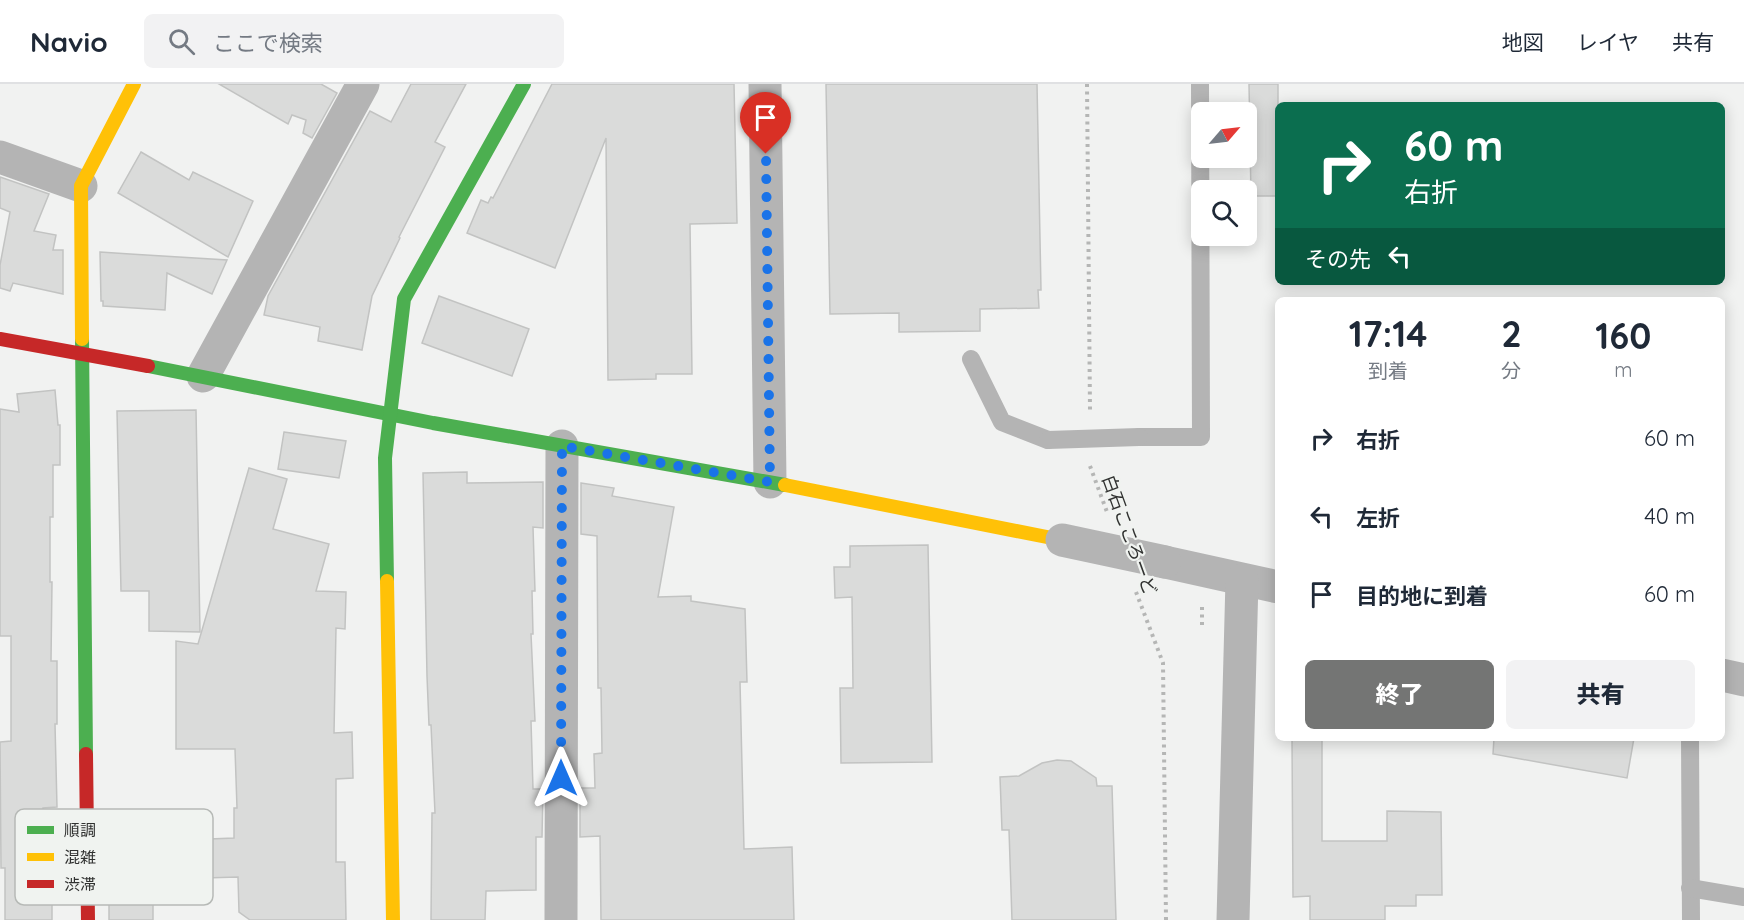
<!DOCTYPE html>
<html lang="ja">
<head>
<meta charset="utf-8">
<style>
  :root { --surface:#fff; --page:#f2f2f3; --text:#1f2937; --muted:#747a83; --line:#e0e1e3; --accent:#747574 }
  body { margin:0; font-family:Quicksand,"Noto Sans JP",sans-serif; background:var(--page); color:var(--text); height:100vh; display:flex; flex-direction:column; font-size:22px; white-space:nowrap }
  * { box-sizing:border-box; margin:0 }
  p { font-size:20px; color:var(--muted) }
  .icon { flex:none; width:33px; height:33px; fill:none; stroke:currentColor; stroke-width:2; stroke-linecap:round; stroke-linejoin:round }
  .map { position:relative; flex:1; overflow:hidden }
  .sheet { position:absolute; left:1275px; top:213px; width:450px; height:444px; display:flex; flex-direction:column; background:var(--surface); border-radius:9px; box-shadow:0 3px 15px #0003 }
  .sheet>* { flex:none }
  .hud { position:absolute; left:1275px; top:18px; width:450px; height:183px; border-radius:9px; box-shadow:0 3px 15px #0003; background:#0b6e4f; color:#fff; overflow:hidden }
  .needle { width:39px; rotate:62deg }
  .fabs { position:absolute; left:1191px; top:18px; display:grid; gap:12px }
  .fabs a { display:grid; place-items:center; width:66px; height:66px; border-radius:9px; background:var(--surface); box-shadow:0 3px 15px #0003; font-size:30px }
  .pin { position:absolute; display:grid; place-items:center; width:51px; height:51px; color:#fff; margin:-62px -26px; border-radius:50% 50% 50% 0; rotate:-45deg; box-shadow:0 0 6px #0007 }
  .pin .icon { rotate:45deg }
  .me { position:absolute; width:66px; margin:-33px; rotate:0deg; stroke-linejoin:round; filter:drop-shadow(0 0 4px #0008) }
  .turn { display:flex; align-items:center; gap:21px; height:126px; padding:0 30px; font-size:27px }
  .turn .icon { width:78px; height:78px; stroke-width:2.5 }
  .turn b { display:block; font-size:42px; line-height:51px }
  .then { display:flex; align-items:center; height:57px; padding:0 30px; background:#0003; gap:12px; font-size:22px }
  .eta { display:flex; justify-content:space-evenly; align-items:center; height:102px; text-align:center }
  .eta b { font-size:36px; font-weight:800; line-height:42px }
  .primary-button { display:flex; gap:12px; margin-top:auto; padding:12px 30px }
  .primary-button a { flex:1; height:69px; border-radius:9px; background:var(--accent); color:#fff; font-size:24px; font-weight:800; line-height:69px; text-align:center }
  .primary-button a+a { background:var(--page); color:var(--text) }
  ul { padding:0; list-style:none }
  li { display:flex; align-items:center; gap:18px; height:78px; padding:0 30px }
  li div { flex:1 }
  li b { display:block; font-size:22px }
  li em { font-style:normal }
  header { display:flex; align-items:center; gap:36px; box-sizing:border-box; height:84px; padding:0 30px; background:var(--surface); border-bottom:2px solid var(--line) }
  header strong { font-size:28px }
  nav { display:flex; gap:33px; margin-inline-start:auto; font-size:21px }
  .search { width:420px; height:54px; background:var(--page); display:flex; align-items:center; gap:15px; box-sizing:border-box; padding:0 21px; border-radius:9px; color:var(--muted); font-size:22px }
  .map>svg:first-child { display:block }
  .building { fill:#dadbda; stroke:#c2c3c2; stroke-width:1.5 }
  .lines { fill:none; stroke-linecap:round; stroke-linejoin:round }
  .path { stroke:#b5b6b5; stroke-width:4; stroke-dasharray:3 4.5; stroke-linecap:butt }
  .lane { stroke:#b4b4b4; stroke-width:18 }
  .street { stroke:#b4b4b4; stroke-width:33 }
  .fast { stroke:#4caf50; stroke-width:14 }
  .slow { stroke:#ffc107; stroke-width:14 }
  .jam { stroke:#c62828; stroke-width:14 }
  .lane-bridge { stroke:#b4b4b4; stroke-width:18 }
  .street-bridge { stroke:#b4b4b4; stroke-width:33 }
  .route { stroke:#1a73e8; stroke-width:10; stroke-dasharray:0 18 }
  .labels { text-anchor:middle; stroke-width:4.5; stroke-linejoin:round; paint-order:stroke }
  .street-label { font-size:18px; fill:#303130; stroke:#f0f3f0 }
  .key { fill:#f0f3f0; stroke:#b6b9b6; stroke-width:1.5 }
  .key-label { font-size:16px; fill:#303130 }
</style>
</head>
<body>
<header>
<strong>Navio</strong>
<div class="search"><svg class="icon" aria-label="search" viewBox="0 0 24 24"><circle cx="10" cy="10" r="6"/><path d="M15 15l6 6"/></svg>ここで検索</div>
<nav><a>地図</a><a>レイヤ</a><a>共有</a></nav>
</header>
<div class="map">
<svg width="1744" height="836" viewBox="0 0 1744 836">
  <rect width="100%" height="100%" fill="#f1f2f1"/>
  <g class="building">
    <polygon points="219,0 321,0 337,9 312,54 303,49 306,36 292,31 288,40"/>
    <polygon points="411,0 466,0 435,58 445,63 399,153 400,154 372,212 362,266 318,257 320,243 264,231 268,212 370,27 391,38"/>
    <polygon points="552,0 734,0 737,139 690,140 692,290 656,290 656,295 608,296 606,54 555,184 467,149 481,116 488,119 491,113 493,114"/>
    <polygon points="826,0 1037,0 1041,206 1038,206 1039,224 980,225 980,247 899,248 899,229 830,230"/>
    <polygon points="1249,0 1278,0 1278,112 1251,112"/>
    <polygon points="141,68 189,96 193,88 253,117 228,173 118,109"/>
    <polygon points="0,93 49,110 34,147 56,151 53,166 63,166 63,210 13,199 10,207 0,204 0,181 10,128 0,124"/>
    <polygon points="100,168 130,170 227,176 212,210 167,189 165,226 103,222 103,217 101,217"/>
    <polygon points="439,212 529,245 512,292 422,259"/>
    <polygon points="55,306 58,341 60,341 60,381 53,381 53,433 50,433 50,498 52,498 51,577 57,577 57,640 55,640 57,723 43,724 45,805 52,805 52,836 5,836 5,784 1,784 0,658 11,657 11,552 0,552 0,325 19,328 17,310"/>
    <polygon points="196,326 200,548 149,547 149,507 121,507 117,327"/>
    <polygon points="284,348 346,357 339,394 278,385"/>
    <polygon points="249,384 287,395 273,445 329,460 316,507 346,508 345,545 336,544 334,649 352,648 353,694 336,695 336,778 345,778 346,836 250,836 239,828 238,793 136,796 135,758 234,754 234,724 237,724 235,665 176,665 176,557 198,560"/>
    <polygon points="467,388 467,399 543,398 543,444 533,443 535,507 532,507 533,550 531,550 535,637 531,637 533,705 543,705 542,753 536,753 536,806 486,807 485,836 431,836 432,729 435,729 431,641 429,641 427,592 423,389"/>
    <polygon points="581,399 614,404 612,412 674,423 658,513 691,512 691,517 745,525 747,598 740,598 744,765 792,763 794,836 601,836 600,752 580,753 580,704 595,704 594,670 602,669 601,604 598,604 597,452 581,450"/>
    <polygon points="928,461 932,678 841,679 840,604 853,604 852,513 835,514 834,483 850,483 850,462"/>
    <polygon points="1292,654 1322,654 1322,757 1387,757 1387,727 1441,728 1442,811 1416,811 1416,822 1385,822 1385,836 1310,836 1310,812 1293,813"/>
    <polygon points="1494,654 1634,654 1627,694 1493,670"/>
    <polygon points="1057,676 1071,677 1096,694 1097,702 1112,702 1116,836 1012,836 1009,746 1002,746 1000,693 1019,692 1042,679"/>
    <rect x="109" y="802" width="44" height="34"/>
  </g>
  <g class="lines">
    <g class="path">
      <polyline points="1087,0 1090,326"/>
      <polyline points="1090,382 1107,428"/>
      <polyline points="1136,508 1163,579 1166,836"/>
      <polyline points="1202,541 1202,522"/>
    </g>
    <g class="lane">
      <polyline points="971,275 1002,338 1048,356"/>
      <polyline points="1139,353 1201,353 1200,0"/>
      <polyline points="1690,654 1691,836"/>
      <polyline points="1690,804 1744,813"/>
    </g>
    <g class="street">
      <polyline points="765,0 770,398"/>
      <polyline points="0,73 81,102"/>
      <polyline points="203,292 363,0"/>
      <polyline points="1165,478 1278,503"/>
      <polyline points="1722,591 1744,596"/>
      <polyline points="561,836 562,362"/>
      <polyline points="1233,836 1242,496"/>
    </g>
    <g class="fast">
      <polyline points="82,255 86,670"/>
      <polyline points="148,282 433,339 785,401"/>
      <polyline points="387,497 385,374 404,215 524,0"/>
    </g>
    <g class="slow">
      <polyline points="82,255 81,102 134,0"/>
      <polyline points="785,401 1062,456"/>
      <polyline points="387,497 393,836"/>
    </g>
    <g class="jam">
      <polyline points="0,255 148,282"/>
      <polyline points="86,670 88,836"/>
    </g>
    <polyline class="lane-bridge" points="1048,356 1139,353"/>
    <polyline class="street-bridge" points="1062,456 1165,478"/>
  </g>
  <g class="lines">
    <polyline class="route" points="561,694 562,362 770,398 766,70"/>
  </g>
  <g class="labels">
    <g class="street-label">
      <text transform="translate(1129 451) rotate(70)" y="6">白石こころーど</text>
    </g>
  </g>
  <rect x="15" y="725" width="198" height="96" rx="9" class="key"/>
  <rect x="27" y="742" width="27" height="8" fill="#4caf50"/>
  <rect x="27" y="769" width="27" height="8" fill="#ffc107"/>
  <rect x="27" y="796" width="27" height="8" fill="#c62828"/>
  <g class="key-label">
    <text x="64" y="752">順調</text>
    <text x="64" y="779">混雑</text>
    <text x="64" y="806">渋滞</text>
  </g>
</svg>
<div class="fabs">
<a><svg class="needle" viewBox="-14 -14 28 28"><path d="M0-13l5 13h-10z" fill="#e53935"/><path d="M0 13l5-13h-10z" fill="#747a83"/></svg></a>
<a><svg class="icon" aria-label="search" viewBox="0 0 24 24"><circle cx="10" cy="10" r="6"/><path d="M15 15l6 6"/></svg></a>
</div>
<div class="pin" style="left:766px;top:70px;background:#d93025"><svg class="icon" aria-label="arrive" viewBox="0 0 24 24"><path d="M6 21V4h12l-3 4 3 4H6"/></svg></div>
<svg class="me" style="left:561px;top:694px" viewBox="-20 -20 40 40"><path d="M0-17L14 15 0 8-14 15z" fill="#1a73e8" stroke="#fff" stroke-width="4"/></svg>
<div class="hud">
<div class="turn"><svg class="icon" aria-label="right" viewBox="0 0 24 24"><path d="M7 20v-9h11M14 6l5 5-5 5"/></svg><div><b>60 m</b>右折</div></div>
<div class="then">その先<svg class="icon" aria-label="left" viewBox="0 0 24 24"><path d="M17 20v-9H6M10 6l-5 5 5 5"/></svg></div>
</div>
<section class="sheet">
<div class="eta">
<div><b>17:14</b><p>到着</p></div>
<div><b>2</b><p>分</p></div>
<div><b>160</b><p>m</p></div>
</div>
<ul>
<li><svg class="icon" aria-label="right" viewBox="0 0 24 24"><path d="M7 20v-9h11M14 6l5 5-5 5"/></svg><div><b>右折</b></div><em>60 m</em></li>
<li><svg class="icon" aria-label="left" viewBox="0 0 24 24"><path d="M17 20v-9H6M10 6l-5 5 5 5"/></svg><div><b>左折</b></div><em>40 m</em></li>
<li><svg class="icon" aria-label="arrive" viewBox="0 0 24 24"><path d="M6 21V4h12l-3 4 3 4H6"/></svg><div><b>目的地に到着</b></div><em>60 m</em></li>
</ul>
<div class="primary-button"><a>終了</a><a>共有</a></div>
</section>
</div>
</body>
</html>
